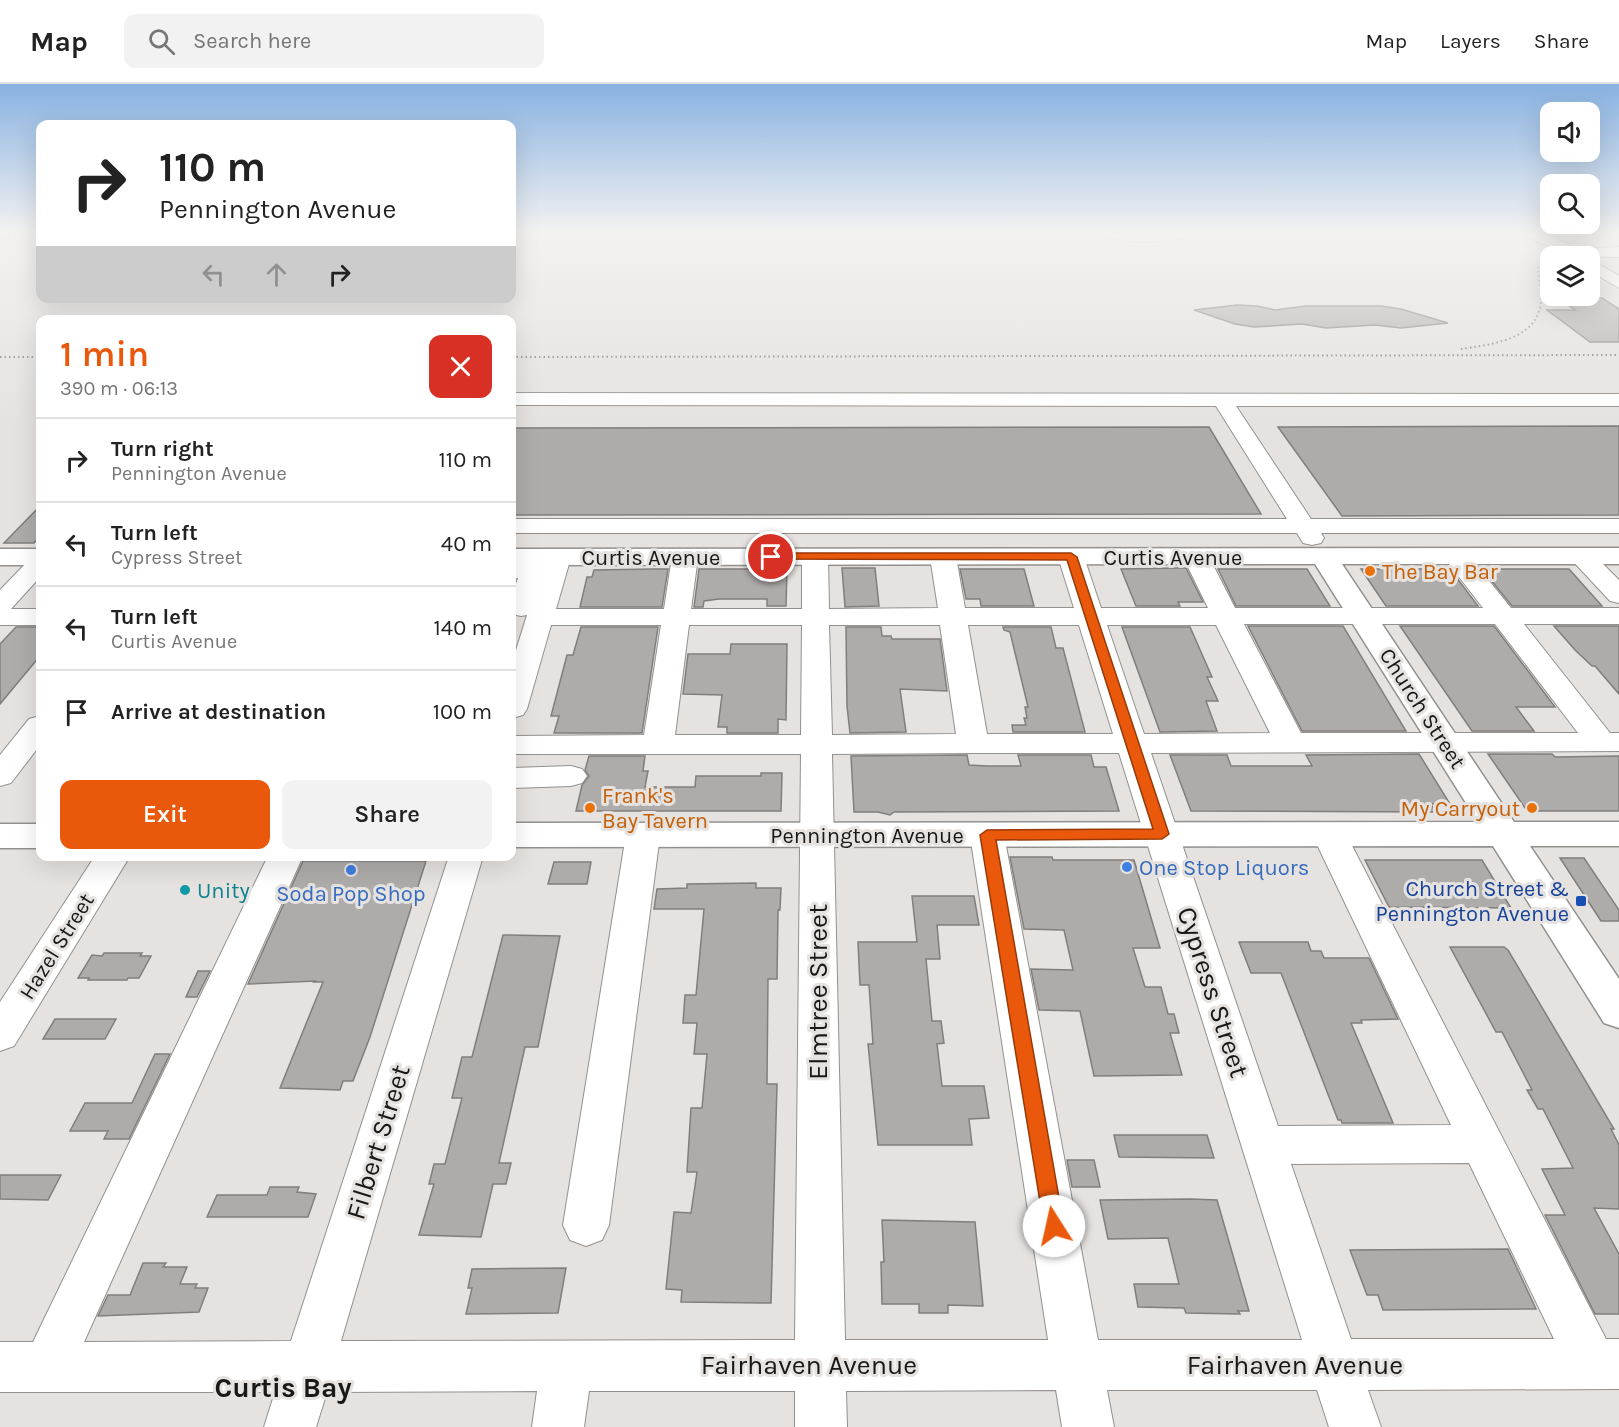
<!DOCTYPE html>
<html lang="en">
<head>
<meta charset="utf-8">
<style>
  :root { --surface:#fff; --page:#f2f2f2; --text:#222; --muted:#767676; --line:#e0e0e0; --accent:#ea580c }
  body { margin:0; font-family:Karla,sans-serif; background:var(--page); color:var(--text); height:100vh; display:flex; flex-direction:column; font-size:22px; white-space:nowrap }
  * { box-sizing:border-box; margin:0 }
  p { font-size:20px; color:var(--muted) }
  .icon { flex:none; width:33px; height:33px; fill:none; stroke:currentColor; stroke-width:2; stroke-linecap:round; stroke-linejoin:round }
  .map { position:relative; flex:1; overflow:hidden }
  .side { position:absolute; left:36px; top:231px; width:480px; height:546px; display:flex; flex-direction:column; background:var(--surface); border-radius:12px; box-shadow:0 6px 24px #0002 }
  .side>* { flex:none }
  .top-card { position:absolute; left:36px; top:36px; width:480px; height:183px; border-radius:12px; box-shadow:0 6px 24px #0002; background:#fff; color:var(--text); overflow:hidden }
  .controls { position:absolute; left:1540px; top:18px; display:grid; gap:12px }
  .controls a { display:grid; place-items:center; width:60px; height:60px; border-radius:12px; background:var(--surface); box-shadow:0 6px 24px #0002; font-size:30px }
  .pin { position:absolute; display:grid; place-items:center; width:51px; height:51px; color:#fff; margin:-26px; border:3px solid #fff; border-radius:50%; box-shadow:0 2px 6px #0007 }
  .me { position:absolute; width:66px; margin:-33px; rotate:350deg; stroke-linejoin:round; filter:drop-shadow(0 0 4px #0008) }
  .turn { display:flex; align-items:center; gap:21px; height:126px; padding:0 24px; font-size:27px }
  .turn .icon { width:78px; height:78px; stroke-width:2.5 }
  .turn b { display:block; font-size:42px; line-height:51px }
  .lanes { display:flex; align-items:center; height:57px; padding:0 24px; background:#0003; justify-content:center; gap:30px; direction:ltr }
  .lanes .off { opacity:.35 }
  .round { display:grid; place-items:center; flex:none; width:63px; height:63px; border-radius:12px; background:var(--page) }
  .summary { display:flex; align-items:center; justify-content:space-between; height:102px; padding:0 24px }
  h1 { font-size:36px; font-weight:600; line-height:45px; color:var(--accent) }
  .primary-button { display:flex; gap:12px; margin-top:auto; padding:12px 24px }
  .primary-button a { flex:1; height:69px; border-radius:12px; background:var(--accent); color:#fff; font-size:24px; font-weight:600; line-height:69px; text-align:center }
  .primary-button a+a { background:var(--page); color:var(--text) }
  ul { padding:0; list-style:none }
  li { display:flex; align-items:center; gap:18px; height:84px; padding:0 24px; border-top:2px solid var(--line) }
  li div { flex:1 }
  li b { display:block; font-size:22px }
  li em { font-style:normal }
  header { display:flex; align-items:center; gap:36px; box-sizing:border-box; height:84px; padding:0 30px; background:var(--surface); border-bottom:2px solid var(--line) }
  header strong { font-size:28px }
  nav { display:flex; gap:33px; margin-inline-start:auto; font-size:21px }
  .search { width:420px; height:54px; background:var(--page); display:flex; align-items:center; gap:15px; box-sizing:border-box; padding:0 21px; border-radius:12px; color:var(--muted); font-size:22px }
  .map>svg:first-child { display:block }
  .building { fill:#aeacaa; stroke:#817e7c; stroke-width:1.5 }
  .lines { fill:none; stroke-linecap:round; stroke-linejoin:round }
  .minor-casing { stroke:#93918e; stroke-width:2 }
  .major-casing { stroke:#93918e; stroke-width:3 }
  .minor { fill:#fff; fill-rule:evenodd }
  .major { fill:#fff; fill-rule:evenodd }
  .rail { stroke:#7c7a78; stroke-width:2; stroke-dasharray:1.5 3; stroke-linecap:butt }
  .route { fill:#ea580c; stroke:#983908; stroke-width:1.5 }
  .food-dot { fill:#e8710a; stroke:#e5e2e0; stroke-width:2 }
  .shop-dot { fill:#3f7fe0; stroke:#e5e2e0; stroke-width:2 }
  .culture-dot { fill:#0f9aa8; stroke:#e5e2e0; stroke-width:2 }
  .transit-dot { fill:#1a4fb4; stroke:#e5e2e0; stroke-width:2 }
  .labels { text-anchor:middle; stroke-width:6; stroke-linejoin:round; paint-order:stroke }
  .street-label { font-size:22px; fill:#191817; stroke:#e5e2e0 }
  .food-label { font-size:22px; fill:#c56008; stroke:#e5e2e0; text-anchor:start }
  .shop-label { font-size:22px; fill:#366cbe; stroke:#e5e2e0; text-anchor:start }
  .transit-label { font-size:22px; fill:#164399; stroke:#e5e2e0; text-anchor:end }
  .culture-label { font-size:22px; fill:#0d838f; stroke:#e5e2e0; text-anchor:start }
  .near-street-label { font-size:27px; fill:#191817; stroke:#e5e2e0 }
  .near-neighbourhood-label { font-size:28px; font-weight:bold; fill:#191817; stroke:#e5e2e0 }
</style>
</head>
<body>
<header>
<strong>Map</strong>
<div class="search"><svg class="icon" aria-label="search" viewBox="0 0 24 24"><circle cx="10" cy="10" r="6"/><path d="M15 15l6 6"/></svg>Search here</div>
<nav><a>Map</a><a>Layers</a><a>Share</a></nav>
</header>
<div class="map">
<svg width="1619" height="1343" viewBox="0 0 1619 1343">
  <rect width="100%" height="100%" fill="#e5e2e0"/>
  <g class="building">
    <polygon points="1565,214 1602,214 1619,225 1619,258 1590,258 1547,226 1575,226 1561,216 1568,216"/>
    <polygon points="1237,221 1257,222 1275,226 1306,222 1381,222 1401,225 1448,239 1401,244 1375,241 1326,244 1302,240 1254,243 1235,240 1194,226"/>
    <polygon points="1619,342 1619,431 1342,432 1278,343"/>
    <polygon points="1209,343 1261,430 512,431 512,344"/>
    <polygon points="40,422 40,452 34,459 4,459"/>
    <polygon points="842,484 875,484 879,522 845,523"/>
    <polygon points="1177,484 1186,484 1203,518 1178,518 1180,522 1136,522 1121,485"/>
    <polygon points="653,485 668,485 662,523 580,523 587,493 592,493 594,486"/>
    <polygon points="699,485 787,485 786,522 767,522 767,515 719,515 704,517 703,523 694,523"/>
    <polygon points="960,485 1024,485 1034,522 981,522 980,515 966,515"/>
    <polygon points="1218,485 1307,485 1330,522 1236,522"/>
    <polygon points="1361,485 1450,485 1478,522 1386,522"/>
    <polygon points="1482,485 1569,485 1602,522 1512,522"/>
    <polygon points="1248,542 1343,542 1406,647 1302,647"/>
    <polygon points="1400,542 1494,542 1555,623 1516,623 1534,647 1472,647"/>
    <polygon points="1554,542 1619,542 1619,610 1595,582 1592,582 1575,566"/>
    <polygon points="16,543 40,543 40,572 0,620 0,560"/>
    <polygon points="581,543 658,543 642,649 554,649 559,632 551,632 567,571 573,571"/>
    <polygon points="846,543 881,543 882,552 891,552 892,555 940,555 947,607 900,605 906,648 850,649 847,622"/>
    <polygon points="1003,543 1051,543 1056,564 1063,564 1085,648 1013,648 1012,641 1026,641 1024,634 1027,634 1025,623 1028,623 1010,548 1004,546"/>
    <polygon points="1122,543 1190,543 1212,593 1207,593 1218,617 1206,617 1217,647 1160,648"/>
    <polygon points="731,560 787,560 786,636 778,635 778,649 727,649 727,643 718,643 722,611 683,610 688,570 730,570"/>
    <polygon points="1419,670 1450,720 1431,720 1435,728 1191,727 1170,671 1227,671 1231,682 1312,682 1306,671"/>
    <polygon points="1488,670 1552,670 1555,673 1619,672 1619,727 1533,727 1525,724"/>
    <polygon points="967,671 969,681 987,682 1021,682 1018,671 1091,671 1094,683 1106,683 1119,727 894,728 890,731 878,728 854,728 851,672"/>
    <polygon points="589,672 645,672 643,687 648,687 645,703 695,703 696,692 761,692 761,689 782,689 781,727 576,727 582,701 589,692 585,686"/>
    <polygon points="1010,773 1052,773 1053,776 1134,776 1160,864 1133,864 1145,903 1161,903 1168,930 1174,930 1179,949 1170,949 1182,991 1094,992 1080,927 1039,926 1031,885 1073,886 1064,846 1024,845"/>
    <polygon points="1560,774 1584,774 1619,826 1619,837 1601,837"/>
    <polygon points="1365,776 1482,776 1511,824 1389,823"/>
    <polygon points="303,777 426,777 370,953 353,997 343,997 340,1006 280,1004 323,898 314,898 315,897 248,900"/>
    <polygon points="554,778 591,778 587,800 548,800"/>
    <polygon points="756,799 756,804 781,804 780,826 778,826 777,895 768,895 767,1000 777,1000 771,1219 681,1218 682,1206 666,1205 674,1128 691,1129 697,1088 687,1088 691,1024 702,1024 707,970 694,970 697,939 683,939 685,911 696,911 704,825 654,825 657,805 687,804 687,800"/>
    <polygon points="912,812 974,812 979,841 937,841 940,875 926,875 932,937 941,937 944,959 937,960 942,1002 984,1002 989,1034 969,1035 972,1061 878,1061 868,960 873,960 869,901 860,901 858,858 917,858"/>
    <polygon points="503,851 560,852 538,963 525,963 499,1079 511,1079 506,1100 493,1100 481,1153 419,1151 434,1100 429,1100 434,1080 445,1080 462,1014 452,1014 462,973 472,973"/>
    <polygon points="1239,858 1308,858 1311,867 1321,867 1324,874 1369,874 1398,935 1361,936 1362,939 1351,939 1393,1039 1342,1039 1341,1036 1338,1036 1281,889 1251,889"/>
    <polygon points="1450,863 1504,863 1508,866 1614,1045 1611,1045 1619,1061 1619,1125 1594,1124 1619,1170 1619,1230 1595,1230 1545,1131 1565,1131 1542,1085 1573,1084 1543,1025 1538,1025 1527,1006 1532,1006 1502,948 1496,948"/>
    <polygon points="104,869 142,869 140,872 151,872 139,894 128,894 127,896 88,896 89,894 78,894 92,871 102,872"/>
    <polygon points="198,887 210,887 197,913 186,913"/>
    <polygon points="55,935 116,935 105,955 43,955"/>
    <polygon points="155,970 170,970 129,1055 104,1055 108,1047 70,1047 85,1019 132,1019"/>
    <polygon points="1114,1051 1207,1051 1214,1074 1119,1073"/>
    <polygon points="1067,1076 1094,1076 1100,1103 1072,1103"/>
    <polygon points="0,1091 61,1091 48,1116 0,1115"/>
    <polygon points="270,1103 299,1103 297,1108 316,1110 308,1133 207,1133 217,1111 267,1111"/>
    <polygon points="1191,1115 1217,1116 1249,1227 1238,1227 1240,1230 1186,1229 1184,1224 1138,1223 1134,1200 1179,1200 1168,1154 1108,1155 1100,1116"/>
    <polygon points="882,1136 975,1138 983,1222 948,1221 948,1229 919,1229 919,1220 882,1220 881,1178 884,1178"/>
    <polygon points="1508,1165 1536,1225 1383,1226 1378,1211 1367,1211 1350,1166"/>
    <polygon points="143,1179 166,1179 163,1183 187,1183 180,1200 197,1200 195,1204 208,1204 199,1228 98,1232 108,1211 130,1211"/>
    <polygon points="566,1184 558,1229 466,1230 472,1204 468,1204 472,1185"/>
  </g>
  <g class="lines">
    <g class="minor-casing">
      <g id="minor">
        <path d="M1101,150H1189C1179,160 1111,160 1101,150Z"/>
        <polygon points="1521,150 1543,150 1567,160 1570,163 1562,168 1557,166"/>
        <polygon points="1619,163 1619,173 1569,172 1567,170 1575,165"/>
        <polygon points="1590,175 1619,192 1619,204 1590,187"/>
        <polygon points="512,309 1619,310 1619,322 1236,322 1311,435 1619,435 1619,449 1321,449 1324,454 1321,459 1312,461 1303,459 1297,449 512,449 512,435 1287,435 1216,322 512,321"/>
        <path d="M1456,464L1465,467L1511,524H1619V540H1524L1610,649H1619V667L1151,669L1278,1042L1451,1041L1312,750L1317,742L1329,739L1341,742L1346,750L1606,1255H1619V1305L1368,1306L1381,1343H1329L1317,1306H1107L1114,1343H1062L1056,1306L846,1307L847,1343H795V1307H589L584,1343H532L537,1307L327,1308L316,1343H264L275,1308H0V1258H33L268,772H303L84,1258L291,1257L449,772H483L341,1257L795,1256L801,670H512V652L644,651L661,541H551L527,625L523,631L512,634V579L527,531L521,532L512,530V512L518,494H512V478H533L543,481L549,468L558,465L567,468L571,473L556,525H664L672,473L676,468L685,465L694,468L698,473L691,525H802V473L806,468L815,465L824,468L828,473L829,525L938,524L930,473L934,468L943,465L952,468L956,473L965,524H1074L1058,473L1062,468L1071,465L1080,468L1084,473L1101,524H1208L1183,473L1187,468L1196,465L1205,468L1209,473L1235,524H1483L1443,472L1447,467ZM1244,540H1495L1578,649H1301ZM689,541H802L801,651H675ZM829,541H940L956,650L832,651ZM968,541H1079L1113,650H987ZM1107,541H1216L1270,649L1144,650ZM974,669H1119L1302,1256H1098L1004,751L999,743L987,740L975,743L970,751L1048,1256H845L832,670ZM1469,1079L1554,1255H1351L1291,1080Z"/>
        <polygon points="1581,464 1590,467 1619,496 1619,519 1610,517 1568,472 1572,467"/>
        <polygon points="40,471 40,493 11,525 40,525 40,541 0,541 0,506 31,474"/>
        <polygon points="40,632 40,661 11,699 0,702 0,671 29,635"/>
        <polygon points="571,682 582,685 587,692 582,699 571,702 512,704 512,684"/>
        <polygon points="643,740 655,743 660,751 609,1141 602,1156 586,1162 570,1156 563,1141 626,751 631,743"/>
        <polygon points="95,772 130,772 14,962 0,967 0,918"/>
      </g>
    </g>
    <g class="major-casing">
      <g id="major">
        <polygon points="1619,464 1619,480 1342,480 1514,738 1619,738 1619,762 1530,762 1619,895 1619,944 1604,939 1493,762 512,763 512,739 1478,738 1315,480 512,481 512,465"/>
        <rect x="0" y="465" width="40" height="16"/>
        <rect x="0" y="740" width="40" height="24"/>
      </g>
    </g>
    <use href="#minor" class="minor"/>
    <use href="#major" class="major"/>
    <g class="rail">
      <polyline points="0,154 40,152"/>
      <polyline points="1552,172 1572,161 1582,150"/>
      <path d="M1461,265C1487,261 1530,257 1539,227C1544,213 1539,198 1538,184L1543,177L1551,173"/>
      <polyline points="0,273 40,273"/>
      <polyline points="512,273 1619,271"/>
    </g>
  </g>
  <linearGradient id="sky" x2="0" y2="1"><stop stop-color="#88b2e1"/><stop offset="0.44" stop-color="#f3f2f1"/><stop offset="1" stop-color="#f3f2f1" stop-opacity="0"/></linearGradient>
  <rect width="1619" height="338" fill="url(#sky)"/>
  <polygon class="route" points="771,469 1071,469 1077,473 1169,750 1162,755 996,756 1064,1142 1061,1149 1054,1151 1047,1149 1044,1142 980,751 987,746 1153,745 1067,476 768,475 768,470"/>
  <g class="food-dot">
    <circle cx="1370" cy="487" r="6"/>
    <circle cx="590" cy="724" r="6"/>
    <circle cx="1532" cy="724" r="6"/>
  </g>
  <g class="shop-dot">
    <circle cx="1127" cy="783" r="6"/>
    <circle cx="351" cy="786" r="6"/>
  </g>
  <circle class="culture-dot" cx="185" cy="806" r="6"/>
  <rect class="transit-dot" x="1575" y="811" width="12" height="12" rx="3"/>
  <g class="labels">
    <g class="street-label">
      <text x="651" y="481">Curtis Avenue</text>
      <text x="1173" y="481">Curtis Avenue</text>
      <text transform="translate(1423 624) rotate(57)" y="8">Church Street</text>
      <text x="867" y="759">Pennington Avenue</text>
      <text transform="translate(56 862) rotate(-58)" y="8">Hazel Street</text>
    </g>
    <g class="food-label">
      <text x="1382" y="495">The Bay Bar</text>
      <text x="602" y="719">Frank's<tspan x="602" dy="25">Bay Tavern</tspan></text>
      <text x="1520" y="732" text-anchor="end">My Carryout</text>
    </g>
    <g class="shop-label">
      <text x="1139" y="791">One Stop Liquors</text>
      <text x="351" y="817" text-anchor="middle">Soda Pop Shop</text>
    </g>
    <g class="transit-label">
      <text x="1569" y="812">Church Street &amp;<tspan x="1569" dy="25">Pennington Avenue</tspan></text>
    </g>
    <g class="culture-label">
      <text x="197" y="814">Unity</text>
    </g>
    <g class="near-street-label">
      <text transform="translate(818 908) rotate(-90)" y="9">Elmtree Street</text>
      <text transform="translate(1213 908) rotate(72)" y="9">Cypress Street</text>
      <text transform="translate(378 1058) rotate(-73)" y="9">Filbert Street</text>
      <text x="809" y="1290">Fairhaven Avenue</text>
      <text x="1295" y="1290">Fairhaven Avenue</text>
    </g>
    <g class="near-neighbourhood-label">
      <text x="283" y="1313">Curtis Bay</text>
    </g>
  </g>
</svg>
<div class="controls">
<a><svg class="icon" aria-label="sound" viewBox="0 0 24 24"><path d="M4 9h4l5-4v14l-5-4H4zM17 9q2 3 0 6"/></svg></a>
<a><svg class="icon" aria-label="search" viewBox="0 0 24 24"><circle cx="10" cy="10" r="6"/><path d="M15 15l6 6"/></svg></a>
<a><svg class="icon" aria-label="layers" viewBox="0 0 24 24"><path d="M12 4l9 5-9 5-9-5zM3 14l9 5 9-5"/></svg></a>
</div>
<div class="pin" style="left:771px;top:473px;background:#d93025"><svg class="icon" aria-label="arrive" viewBox="0 0 24 24"><path d="M6 21V4h12l-3 4 3 4H6"/></svg></div>
<svg class="me" style="left:1054px;top:1142px" viewBox="-20 -20 40 40"><circle r="19" fill="#fff"/><path d="M0-13L10 11 0 6-10 11z" fill="#ea580c"/></svg>
<div class="top-card">
<div class="turn"><svg class="icon" aria-label="right" viewBox="0 0 24 24"><path d="M7 20v-9h11M14 6l5 5-5 5"/></svg><div><b>110 m</b>Pennington Avenue</div></div>
<div class="lanes"><svg class="icon off" aria-label="left" viewBox="0 0 24 24"><path d="M17 20v-9H6M10 6l-5 5 5 5"/></svg><svg class="icon off" aria-label="ahead" viewBox="0 0 24 24"><path d="M12 20V5M6 11l6-6 6 6"/></svg><svg class="icon" aria-label="right" viewBox="0 0 24 24"><path d="M7 20v-9h11M14 6l5 5-5 5"/></svg></div>
</div>
<section class="side">
<div class="summary"><div><h1>1 min</h1><p>390 m · 06:13</p></div><a class="round" style="background:#d93025;color:#fff"><svg class="icon" aria-label="close" viewBox="0 0 24 24"><path d="M6 6l12 12M18 6L6 18"/></svg></a></div>
<ul>
<li><svg class="icon" aria-label="right" viewBox="0 0 24 24"><path d="M7 20v-9h11M14 6l5 5-5 5"/></svg><div><b>Turn right</b><p>Pennington Avenue</p></div><em>110 m</em></li>
<li><svg class="icon" aria-label="left" viewBox="0 0 24 24"><path d="M17 20v-9H6M10 6l-5 5 5 5"/></svg><div><b>Turn left</b><p>Cypress Street</p></div><em>40 m</em></li>
<li><svg class="icon" aria-label="left" viewBox="0 0 24 24"><path d="M17 20v-9H6M10 6l-5 5 5 5"/></svg><div><b>Turn left</b><p>Curtis Avenue</p></div><em>140 m</em></li>
<li><svg class="icon" aria-label="arrive" viewBox="0 0 24 24"><path d="M6 21V4h12l-3 4 3 4H6"/></svg><div><b>Arrive at destination</b></div><em>100 m</em></li>
</ul>
<div class="primary-button"><a>Exit</a><a>Share</a></div>
</section>
</div>
</body>
</html>
